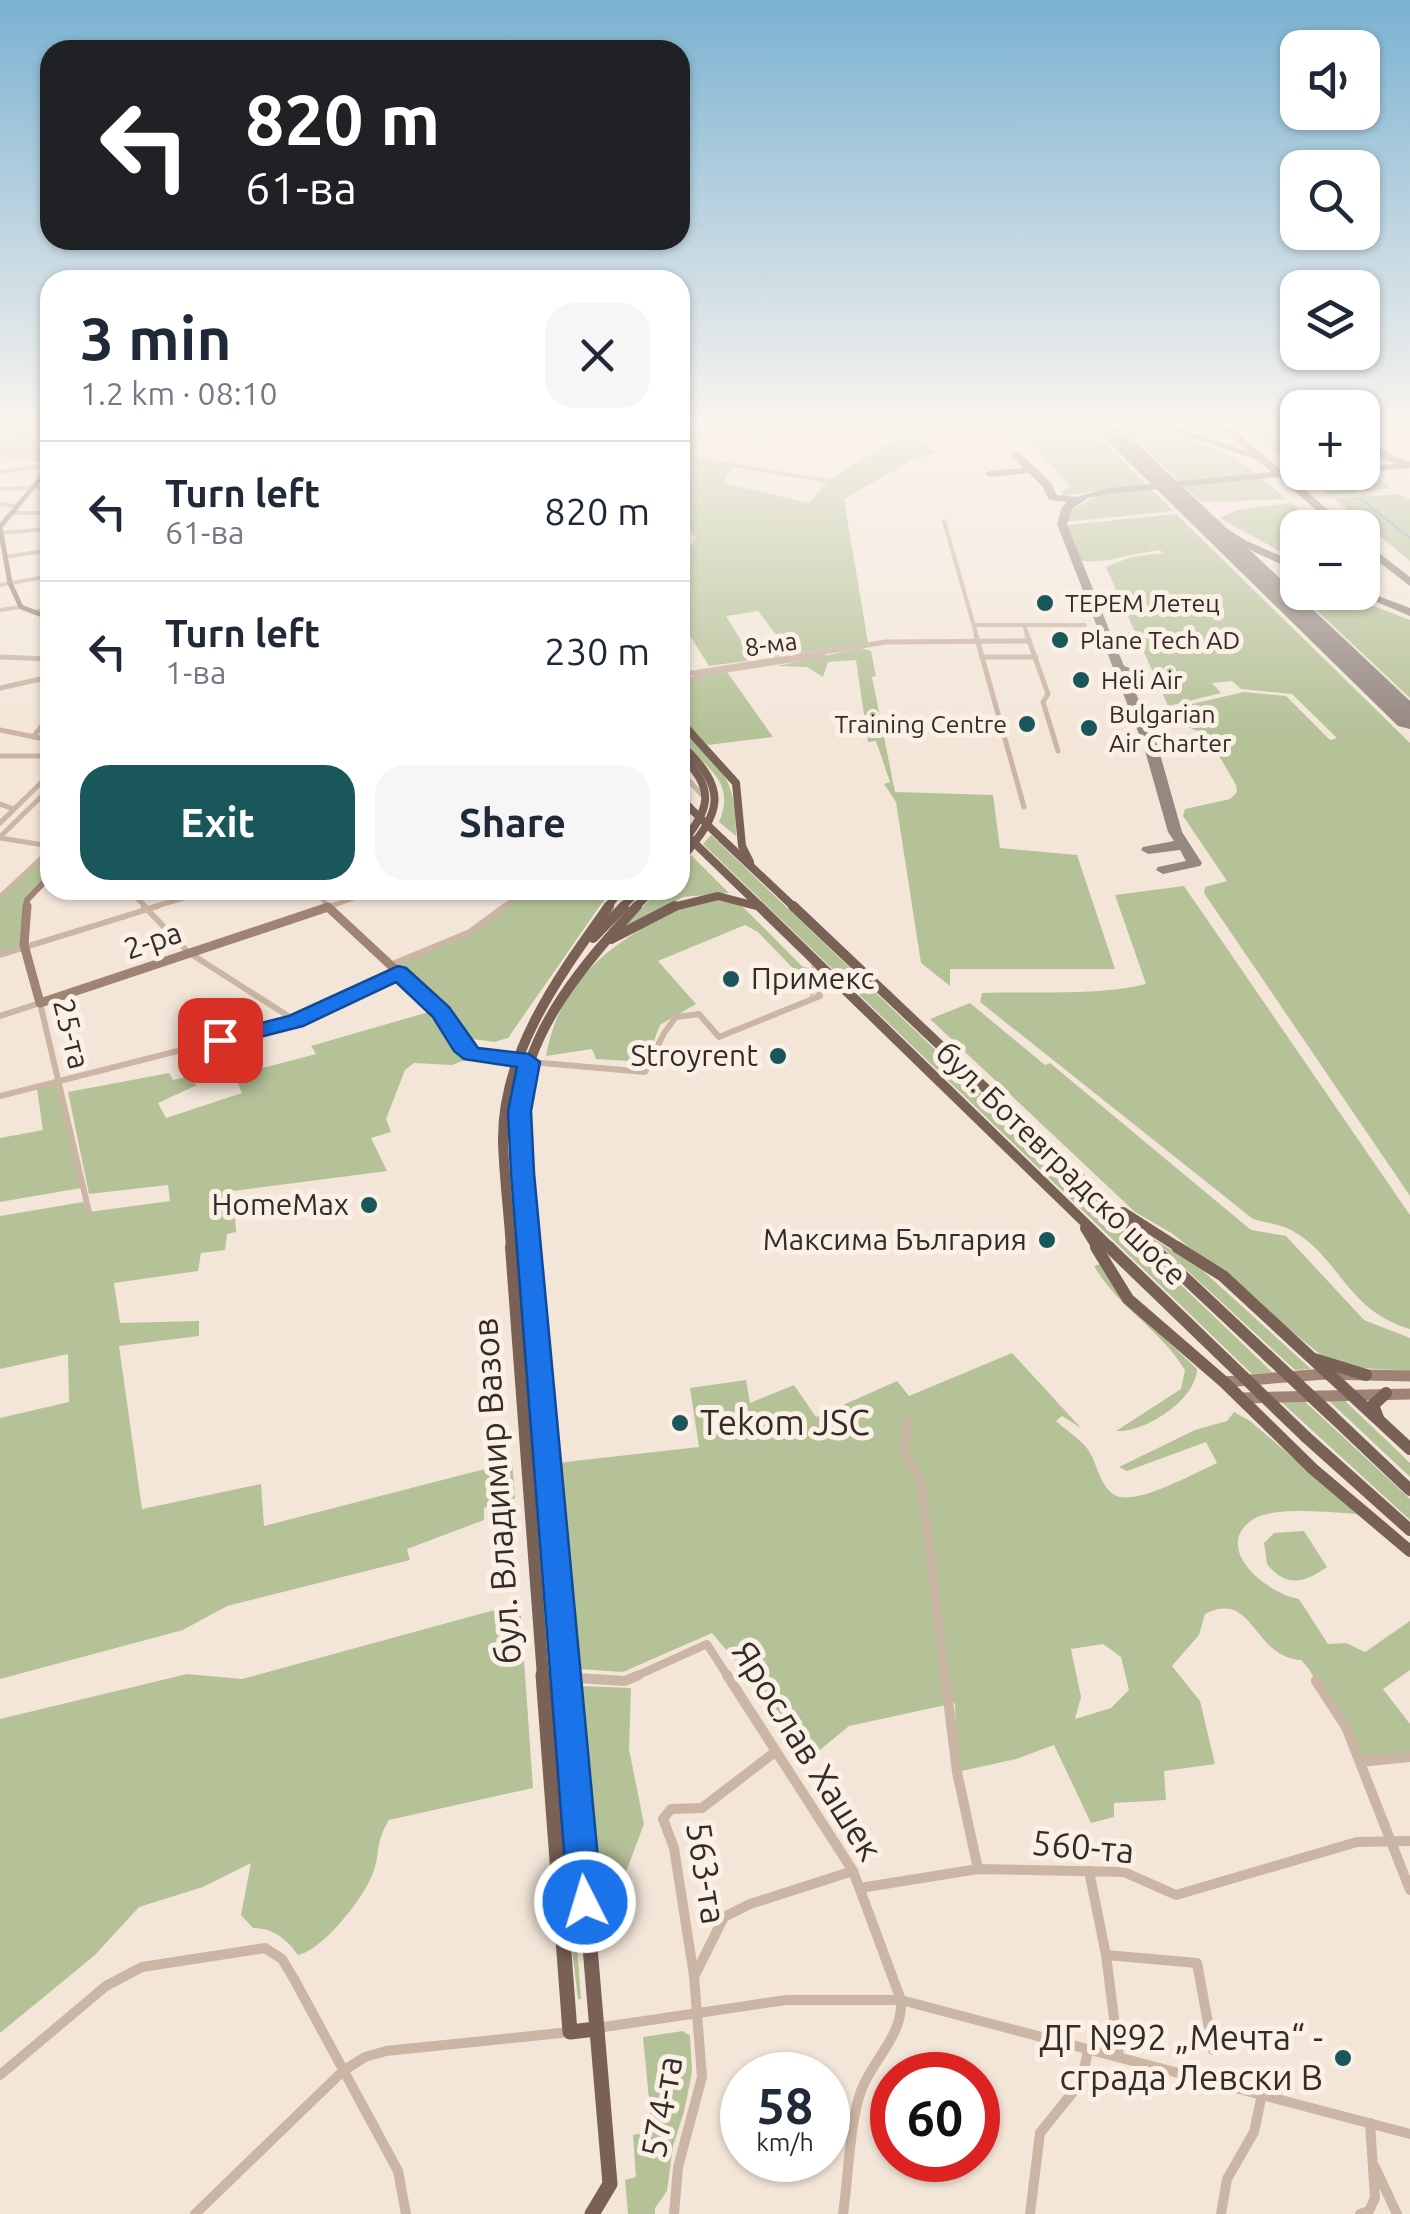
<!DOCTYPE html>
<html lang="en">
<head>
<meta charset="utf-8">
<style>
  :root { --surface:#fff; --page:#f6f6f7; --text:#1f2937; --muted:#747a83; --line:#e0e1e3; --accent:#1a575a }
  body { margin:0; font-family:Ubuntu,sans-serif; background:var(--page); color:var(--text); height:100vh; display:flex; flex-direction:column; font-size:38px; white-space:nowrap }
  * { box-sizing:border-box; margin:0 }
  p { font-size:32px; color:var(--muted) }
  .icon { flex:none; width:55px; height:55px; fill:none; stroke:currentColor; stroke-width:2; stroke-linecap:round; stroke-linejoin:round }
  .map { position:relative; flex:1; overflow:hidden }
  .sheet { position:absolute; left:40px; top:270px; width:650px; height:630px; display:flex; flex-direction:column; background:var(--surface); border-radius:30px; box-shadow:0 2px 8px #0004 }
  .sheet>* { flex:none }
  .top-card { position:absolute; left:40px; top:40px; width:650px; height:210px; border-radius:30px; box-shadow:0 2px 8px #0004; background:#202124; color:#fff; overflow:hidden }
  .fabs { position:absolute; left:1280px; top:30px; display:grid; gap:20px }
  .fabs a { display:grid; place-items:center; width:100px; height:100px; border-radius:20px; background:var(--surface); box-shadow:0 2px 8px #0004; font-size:50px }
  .speed { position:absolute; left:720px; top:2052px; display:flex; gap:20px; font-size:50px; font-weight:700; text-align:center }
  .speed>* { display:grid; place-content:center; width:130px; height:130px; border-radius:50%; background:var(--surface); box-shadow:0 2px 8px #0004; line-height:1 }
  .speed small { font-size:25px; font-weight:400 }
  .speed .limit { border:15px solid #d22; background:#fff; color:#111 }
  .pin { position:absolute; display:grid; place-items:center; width:85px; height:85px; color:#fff; margin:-42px; border-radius:20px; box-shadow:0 5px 15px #0006 }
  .me { position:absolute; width:110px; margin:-55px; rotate:355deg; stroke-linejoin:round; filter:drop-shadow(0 0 8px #0008) }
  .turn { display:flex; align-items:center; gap:35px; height:210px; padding:0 40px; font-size:45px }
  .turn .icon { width:130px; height:130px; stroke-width:2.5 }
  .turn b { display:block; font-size:70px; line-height:85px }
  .round { display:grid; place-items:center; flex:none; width:105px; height:105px; border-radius:30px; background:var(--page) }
  .summary { display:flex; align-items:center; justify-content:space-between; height:170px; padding:0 40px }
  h1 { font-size:60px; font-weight:700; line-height:75px }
  .button { display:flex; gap:20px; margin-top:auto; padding:20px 40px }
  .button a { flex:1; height:115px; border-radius:30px; background:var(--accent); color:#fff; font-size:40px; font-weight:700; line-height:115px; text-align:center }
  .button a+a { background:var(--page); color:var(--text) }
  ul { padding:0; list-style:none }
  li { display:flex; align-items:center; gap:30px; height:140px; padding:0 40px; border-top:2px solid var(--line) }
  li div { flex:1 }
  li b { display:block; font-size:38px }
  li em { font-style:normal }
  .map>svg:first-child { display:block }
  .green { fill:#b5c298; fill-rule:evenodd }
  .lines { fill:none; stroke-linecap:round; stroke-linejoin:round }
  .stream { stroke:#76b0b1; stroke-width:2.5 }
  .taxiway { fill:#948880; fill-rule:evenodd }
  .runway { fill:#948880; fill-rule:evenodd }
  .street-far4 { stroke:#cbb5a4; stroke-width:4 }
  .street-far3 { stroke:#cbb5a4; stroke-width:5 }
  .street-far2 { stroke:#cbb5a4; stroke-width:6 }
  .street-far1 { stroke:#cbb5a4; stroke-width:8 }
  .street { stroke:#cbb5a4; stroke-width:10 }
  .secondary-far3 { stroke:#9f8476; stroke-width:5 }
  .secondary-far2 { stroke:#9f8476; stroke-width:6 }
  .secondary-far1 { stroke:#9f8476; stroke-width:9 }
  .secondary { stroke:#9f8476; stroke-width:11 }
  .primary-far3 { stroke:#796156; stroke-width:8 }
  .primary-far2 { stroke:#796156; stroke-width:10 }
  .primary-far1 { stroke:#796156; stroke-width:12 }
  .primary { stroke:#796156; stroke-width:15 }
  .primary-bridge-far1 { stroke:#796156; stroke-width:8 }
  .primary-bridge { stroke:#796156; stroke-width:12 }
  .route { fill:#1a73e8; stroke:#114b97; stroke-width:2.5 }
  .poi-dot { fill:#1a575a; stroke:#faf0e5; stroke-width:4 }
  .labels { text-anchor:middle; stroke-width:10; stroke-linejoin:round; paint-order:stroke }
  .far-poi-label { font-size:25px; fill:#362b26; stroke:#faf0e5; text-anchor:start }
  .far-street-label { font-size:25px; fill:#362b26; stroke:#faf0e5 }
  .street-label { font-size:30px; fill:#362b26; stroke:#faf0e5 }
  .poi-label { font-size:30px; fill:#362b26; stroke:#faf0e5; text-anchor:end }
  .near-poi-label { font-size:35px; fill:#362b26; stroke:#faf0e5; text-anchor:start }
  .near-street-label { font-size:35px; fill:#362b26; stroke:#faf0e5 }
</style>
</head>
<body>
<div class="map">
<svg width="1410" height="2214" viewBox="0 0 1410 2214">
  <rect width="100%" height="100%" fill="#f3e6d9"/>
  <g class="green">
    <polygon points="0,421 50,421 50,460 33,455 0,455"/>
    <polygon points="695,421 721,421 688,456 736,464 723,483 809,503 830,479 915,427 936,453 910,461 844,499 868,643 772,657 770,654 787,649 758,611 726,616 753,660 709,666 687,631 680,631 680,602 688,600 680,594 680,561 696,538 680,522 680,440 689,436"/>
    <polygon points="991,421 1081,421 1146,484 1063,496 1061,492 1070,486 1032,443 983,435 995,430"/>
    <path d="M1115,421H1130C1172,435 1224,445 1258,475L1181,482Z"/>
    <polygon points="1248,421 1297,421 1297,463 1289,461 1245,429 1242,424"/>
    <polygon points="1373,474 1391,488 1330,495 1312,481"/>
    <polygon points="1262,478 1286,499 1209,502 1199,500 1184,486"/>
    <polygon points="1144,489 1152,490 1173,511 1066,522 1069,511 1100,495"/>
    <polygon points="1399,494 1410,499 1410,561 1335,499"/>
    <polygon points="1291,503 1319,527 1298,528 1297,561 1220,518 1237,510"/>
    <path d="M1176,514L1410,743V1196L1204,893L1205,887L1227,881L1183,816L1185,809L1230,799L1237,792L1236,785L1207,735L1164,717H1174L1170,709L1244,692L1286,696L1330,740L1337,738L1292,694L1241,689L1232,681L1212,683L1221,693L1168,706L1106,567L1131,557L1163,553L1160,550C1138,552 1097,566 1081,560L1067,525Z"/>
    <polygon points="1298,593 1339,593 1410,620 1410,698"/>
    <polygon points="861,648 871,651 876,676 872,677 895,792 993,795 1000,848 1077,855 1115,969 950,969 950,986 921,963 896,802 884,784 890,782 876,741 868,742 856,660 828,662 823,677 807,667 777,666"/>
    <path d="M727,672L773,737L708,745C688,729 680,715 680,688L696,677Z"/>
    <path d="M684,733C724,769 736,780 736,836L719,822C739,774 695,768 684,733Z"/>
    <polygon points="711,835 1273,1373 1252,1374 703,844"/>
    <polygon points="50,850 50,876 27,900 24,945 0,955 0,897"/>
    <polygon points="691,855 729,893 683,897 621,930 659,890 680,890 680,867"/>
    <path d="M1184,886L1410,1215V1329C1345,1310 1339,1255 1291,1230C1280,1224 1265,1223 1253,1219L980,1002L982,993C1034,991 1098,996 1146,984L1115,895Z"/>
    <polygon points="529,890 611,890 508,1038 494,1042 473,1039 441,1002 398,963 468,934"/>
    <path d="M708,897L739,903L803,967L809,968L815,993L810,997L811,987L758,932L745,925L658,961L696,1004L660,1025L646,1062L596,1059L592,1049L546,1056C561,969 626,936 695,899Z"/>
    <polygon points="970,1003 1045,1065 1050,1063 1251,1230 1286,1236 1364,1320 1410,1338 1410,1371 1346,1367 1327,1360 1173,1234 1135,1212 930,1019"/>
    <polygon points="432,1011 465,1060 452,1065 414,1063 405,1070 386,1119 391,1132 371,1138 387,1171 233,1191 236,1232 227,1234 225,1250 201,1253 198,1271 114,1283 120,1323 199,1321 199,1336 119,1346 142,1509 261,1484 264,1526 512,1462 515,1498 484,1508 484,1520 407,1549 410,1560 227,1606 183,1630 0,1679 0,1418 69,1402 68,1354 0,1369 0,1216 83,1202 89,1212 170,1201 168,1185 89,1194 68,1092 169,1073 173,1080 187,1077 197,1085 158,1103 166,1118 242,1093 221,1043 240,1037 255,1070 316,1054 311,1046"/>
    <polygon points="60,1081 81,1188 0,1202 0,1138 43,1130 37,1089"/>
    <polygon points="1151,1237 1202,1270 1311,1369 1295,1370"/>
    <path d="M1100,1264L1127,1303L1197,1369C1196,1400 1145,1433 1116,1431L1181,1389L1185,1370C1161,1330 1118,1307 1094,1266Z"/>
    <polygon points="520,1290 523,1291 530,1339 581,1999 578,1999 565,1892"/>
    <path d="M1012,1353L1081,1428L1062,1416L1056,1421C1064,1429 1079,1438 1086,1447C1097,1460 1098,1483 1113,1494C1132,1509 1196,1472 1217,1463L1206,1442L1127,1471L1119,1467L1195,1430L1227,1421L1234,1412L1250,1421L1359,1514C1333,1513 1273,1505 1252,1520C1211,1549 1269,1595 1299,1599L1328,1644L1346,1643L1365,1652L1410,1621V1670L1383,1689L1410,1724V1756L1361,1762L1309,1669L1301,1660C1253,1658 1254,1589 1205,1614L1199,1635L1172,1666L1200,1701L1215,1764L1164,1771L1166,1800L1114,1803V1817L1091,1823L1054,1745L1016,1759L957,1772L955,1703L849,1726L798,1768L783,1717L712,1633L623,1672L578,1669L557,1463L699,1447L690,1388L746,1380L750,1403L794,1385L816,1417L897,1381L909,1396ZM1103,1644L1121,1657L1129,1690L1111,1708L1075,1719L1081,1697L1071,1649Z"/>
    <polygon points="1325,1397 1341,1397 1410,1463 1410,1477"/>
    <polygon points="1301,1398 1410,1499 1410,1520 1279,1400"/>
    <path d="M1304,1531L1327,1567C1304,1583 1286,1588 1267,1564L1264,1543L1274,1533Z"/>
    <path d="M520,1603L533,1788L389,1820C374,1845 381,1852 373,1873C364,1898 323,1950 298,1955C285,1938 275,1929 253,1928L241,1915L251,1863L203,1887L139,1907L95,1955L0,2033V1719L187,1674L242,1679Z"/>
    <polygon points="580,1686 631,1688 629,1749 644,1824 603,1933"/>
    <polygon points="683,2031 690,2036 692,2072 684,2112 673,2146 667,2191 655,2208 655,2214 628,2214 625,2180 636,2177 633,2135 652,2131 643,2037"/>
  </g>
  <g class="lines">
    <g class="stream">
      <polyline points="1265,421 1298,448"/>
      <polyline points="1336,478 1353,492"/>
      <polyline points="1361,499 1410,538"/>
    </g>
    <g class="taxiway">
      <polygon points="1143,421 1156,421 1249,452 1213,421 1223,421 1282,471 1298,469 1298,472 1303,472 1289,476 1349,528 1337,528 1278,477 1110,494 1088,498 1072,509 1067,524 1110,632 1135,633 1141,637 1135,641 1113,639 1124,666 1145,673 1139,677 1128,674 1158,747 1182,832 1202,863 1200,866 1163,874 1156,870 1158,867 1186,861 1180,850 1148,854 1141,850 1143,847 1174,841 1168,832 1144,747 1057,524 1062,507 1067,502 1049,500 1042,486 1029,473 990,477 985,474 990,471 1023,468 1010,454 1019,452 1051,483 1057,495 1076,497 1110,488 1271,472 1258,460"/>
      <polygon points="1362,436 1393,456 1410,462 1410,468 1362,472 1362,466 1398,464 1385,460 1362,444"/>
      <polygon points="1193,508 1245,540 1298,564 1298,572 1237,544 1189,513 1188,511"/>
      <polygon points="1362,540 1410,577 1410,586 1362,549"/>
      <polygon points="1362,590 1410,608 1410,616 1353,592 1362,592"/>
    </g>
    <polygon class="runway" points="1087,421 1113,421 1410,701 1410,729 1398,726"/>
    <g class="street-far4">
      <polyline points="0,444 50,439"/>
      <polyline points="0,455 28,456 50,464"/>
      <polyline points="680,456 827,481"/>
      <polyline points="0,472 49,465"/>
      <polyline points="0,489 50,487"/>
      <polyline points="0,504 16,506"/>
      <polyline points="11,513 50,513"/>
      <polyline points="944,521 977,637"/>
      <polyline points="0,533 50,529"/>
      <polyline points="5,557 50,550"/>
      <polyline points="0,585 50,576"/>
      <polyline points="0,610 21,607"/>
      <polyline points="34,612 50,609"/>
      <polyline points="976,625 1085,625"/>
      <polyline points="1024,625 1028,637"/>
    </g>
    <g class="street-far3">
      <polyline points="976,635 1024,807"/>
      <polyline points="1027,635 1048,694 1043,702 1058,751"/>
      <polyline points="0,657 50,659"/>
      <polyline points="984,657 1036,657"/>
      <polyline points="680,675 886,642 1030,641"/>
      <polyline points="680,684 707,673 823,655"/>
      <polyline points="0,688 50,677"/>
      <polyline points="680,726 685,746"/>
      <polyline points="0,730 50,740"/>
      <polyline points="33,737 50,716"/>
      <polyline points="0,756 50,756"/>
      <polyline points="680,771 703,796"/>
      <polyline points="0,804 14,809"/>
      <polyline points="0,823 50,774"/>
      <polyline points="0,837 50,788"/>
      <polyline points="0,838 50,846"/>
      <polyline points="129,890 147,908"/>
      <polyline points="317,890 328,907 377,890"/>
      <polyline points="0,897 50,850"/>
      <polyline points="150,908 210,890"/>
      <polyline points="502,908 527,890"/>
    </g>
    <g class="street-far2">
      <polyline points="144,906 188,952 296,1021"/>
      <polyline points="327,906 331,906"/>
      <polyline points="0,955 158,906"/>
      <polyline points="390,965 470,932 505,906"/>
      <polyline points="0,1016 40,1003 89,1212"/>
      <polyline points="531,1062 645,1072 664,1033 676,1017 699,1014 719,1037 820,996 814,962"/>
      <polyline points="0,1096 296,1021 398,973"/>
    </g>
    <g class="street-far1">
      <polyline points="908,1421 904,1453 921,1480 945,1677"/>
      <polyline points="634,1677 707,1644 728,1677"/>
    </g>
    <g class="street">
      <path d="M727,1675L853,1871L901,2000C903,2037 873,2058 861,2091C850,2121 848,2180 843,2214"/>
      <polyline points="945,1675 957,1772 978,1869"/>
      <polyline points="577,1678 625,1681 639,1675"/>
      <polyline points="1316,1681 1346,1727 1410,1890"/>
      <polyline points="1361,1762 1410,1757"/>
      <polyline points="1089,1871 1106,1955 1119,2057"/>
      <polyline points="860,1888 978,1869 1124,1872 1176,1895 1357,1842 1410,1841"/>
      <polyline points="1106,1955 1197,1963 1213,2050"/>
      <polyline points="695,1975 724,1917 750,1904 853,1871"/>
      <polyline points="597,2028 786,2000 901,2000 1410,2134"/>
      <polyline points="0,2075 106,1986 142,1967 265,1948 282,1959 294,1979 398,2171 406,2214"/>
      <polyline points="1375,2167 1397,2214"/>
      <polyline points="195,2214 343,2071 365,2057 386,2051 570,2032"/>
      <polyline points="674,2214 678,2167 702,2077 694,1976 674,1848 663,1819 671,1809 702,1808 775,1752"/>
      <polyline points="1030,2214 1040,2133 1081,2082 1088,2051"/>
      <polyline points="1221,2214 1227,2179 1254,2132 1262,2094"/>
      <polyline points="1360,2214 1369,2211 1375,2198 1370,2123"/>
    </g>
    <g class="secondary-far3">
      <polyline points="0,527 10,583 21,607 50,618"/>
      <polyline points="0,527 50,467"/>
    </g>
    <g class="secondary-far2">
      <polyline points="26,908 27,900 50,876"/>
      <polyline points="324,908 330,908"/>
    </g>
    <polyline class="secondary-far1" points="27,906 24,945 40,1003 328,907 441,1012 472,1054 529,1061"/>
    <g class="secondary">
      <polyline points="1224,1382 1325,1374 1410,1376"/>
      <polyline points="1240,1398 1410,1394"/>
    </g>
    <g class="primary-far3">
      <polyline points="680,721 736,783 742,846 750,862"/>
      <path d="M680,743C729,791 723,810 680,860"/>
      <path d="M680,754C717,791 710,808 680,846"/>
      <polyline points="680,799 689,807"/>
      <polyline points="722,839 795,908"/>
      <polyline points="709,857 762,908"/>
      <polyline points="607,908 620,890"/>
      <polyline points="621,908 639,890"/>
      <polyline points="635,908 652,890"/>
      <polyline points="669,908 718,896 756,906"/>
    </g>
    <g class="primary-far2">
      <polyline points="759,906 1112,1249"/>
      <polyline points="793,906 1155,1249"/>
      <polyline points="593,938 624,906"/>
      <polyline points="611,939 675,906"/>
      <polyline points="1123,1212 1181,1249"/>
      <polyline points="1085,1228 1098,1249"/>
      <path d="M511,1249C509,1213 504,1177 503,1141C502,1052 560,975 609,906"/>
      <path d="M532,1249C528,1204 517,1155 520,1110C525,1030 586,962 637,906"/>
    </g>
    <g class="primary-far1">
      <polyline points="511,1247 543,1677"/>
      <polyline points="531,1247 567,1677"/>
      <polyline points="1096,1247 1128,1299 1224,1382 1313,1469 1410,1551"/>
      <polyline points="1109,1247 1226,1360"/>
      <polyline points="1152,1247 1267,1355"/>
      <polyline points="1177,1247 1223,1276 1410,1449"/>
      <polyline points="1314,1359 1366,1375"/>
      <polyline points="1331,1415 1410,1490"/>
      <polyline points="1378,1418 1373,1405 1386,1393"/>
      <polyline points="1306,1437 1410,1530"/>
    </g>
    <g class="primary">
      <polyline points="543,1675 570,2032 596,2029"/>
      <polyline points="567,1675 610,2184 592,2214"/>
    </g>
    <g class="primary-bridge-far1">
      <polyline points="689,807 722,839"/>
      <polyline points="680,829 709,857"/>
    </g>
    <g class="primary-bridge">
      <polyline points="1267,1355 1331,1415"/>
      <polyline points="1226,1360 1306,1437"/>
    </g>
  </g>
  <linearGradient id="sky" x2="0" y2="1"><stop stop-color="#7ab2d2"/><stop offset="0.58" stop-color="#faf4ee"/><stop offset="1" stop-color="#faf4ee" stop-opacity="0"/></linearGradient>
  <rect width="1410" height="731" fill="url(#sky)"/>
  <polygon class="route" points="398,966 406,968 449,1007 478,1048 529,1054 540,1062 531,1111 534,1173 602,1902 597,1914 585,1919 573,1914 568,1902 511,1173 508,1111 517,1067 464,1059 454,1051 433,1017 396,982 303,1026 220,1047 209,1040 213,1035 289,1016"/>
  <g class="poi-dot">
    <circle cx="1045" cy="603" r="10"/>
    <circle cx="1060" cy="640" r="10"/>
    <circle cx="1081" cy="680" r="10"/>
    <circle cx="1027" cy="724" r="10"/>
    <circle cx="1089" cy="728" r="10"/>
    <circle cx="731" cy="979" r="10"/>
    <circle cx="778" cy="1056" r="10"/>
    <circle cx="369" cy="1205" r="10"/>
    <circle cx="1047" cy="1240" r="10"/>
    <circle cx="680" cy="1423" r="10"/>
    <circle cx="1343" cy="2058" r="10"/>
  </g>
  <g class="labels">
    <g class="far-poi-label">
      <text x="1065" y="612">ТЕРЕМ Летец</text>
      <text x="1080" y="649">Plane Tech AD</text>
      <text x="1101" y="689">Heli Air</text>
      <text x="1109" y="723">Bulgarian<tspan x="1109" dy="29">Air Charter</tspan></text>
      <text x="1007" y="733" text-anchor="end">Training Centre</text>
    </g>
    <g class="far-street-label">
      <text transform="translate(771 644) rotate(-8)" y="9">8-ма</text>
    </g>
    <g class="street-label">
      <text transform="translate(153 941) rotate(-19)" y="10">2-ра</text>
      <text transform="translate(71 1034) rotate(76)" y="10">25-та</text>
      <text transform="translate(1061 1164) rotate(44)" y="10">бул. Ботевградско шосе</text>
    </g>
    <g class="poi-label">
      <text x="751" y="989" text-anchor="start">Примекс</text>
      <text x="758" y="1066">Stroyrent</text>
      <text x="349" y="1215">HomeMax</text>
      <text x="1027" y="1250">Максима България</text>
    </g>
    <g class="near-poi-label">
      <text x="700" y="1435">Tekom JSC</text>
      <text x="1323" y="2050" text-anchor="end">ДГ №92 „Мечта“ -<tspan x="1323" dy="40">сграда Левски В</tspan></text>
    </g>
    <g class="near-street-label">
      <text transform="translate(497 1491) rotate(-94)" y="12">бул. Владимир Вазов</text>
      <text transform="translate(807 1751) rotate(58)" y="12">Ярослав Хашек</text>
      <text transform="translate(1083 1847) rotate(5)" y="12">560-та</text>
      <text transform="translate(706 1873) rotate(81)" y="12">563-та</text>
      <text transform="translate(662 2107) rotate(-80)" y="12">574-та</text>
    </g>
  </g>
</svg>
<div class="fabs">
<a><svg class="icon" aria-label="sound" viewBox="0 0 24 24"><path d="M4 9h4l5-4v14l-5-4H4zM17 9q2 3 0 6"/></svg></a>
<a><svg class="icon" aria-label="search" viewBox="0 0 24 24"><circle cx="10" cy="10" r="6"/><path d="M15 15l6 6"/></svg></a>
<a><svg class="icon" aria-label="layers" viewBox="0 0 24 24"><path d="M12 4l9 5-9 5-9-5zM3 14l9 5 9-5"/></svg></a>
<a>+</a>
<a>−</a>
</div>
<div class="speed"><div>58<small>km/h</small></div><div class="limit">60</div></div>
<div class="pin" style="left:220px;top:1040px;background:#d93025"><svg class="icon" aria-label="arrive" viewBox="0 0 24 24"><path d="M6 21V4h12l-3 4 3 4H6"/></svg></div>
<svg class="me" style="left:585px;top:1902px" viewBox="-20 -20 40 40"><circle r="17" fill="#1a73e8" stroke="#fff" stroke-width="3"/><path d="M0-11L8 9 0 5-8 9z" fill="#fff"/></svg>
<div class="top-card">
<div class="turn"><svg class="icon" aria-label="left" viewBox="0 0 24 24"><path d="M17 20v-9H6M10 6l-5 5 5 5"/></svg><div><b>820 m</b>61-ва</div></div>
</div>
<section class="sheet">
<div class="summary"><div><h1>3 min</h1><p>1.2 km · 08:10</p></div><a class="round"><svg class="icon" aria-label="close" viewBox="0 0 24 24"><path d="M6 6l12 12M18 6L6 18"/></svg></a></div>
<ul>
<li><svg class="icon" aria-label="left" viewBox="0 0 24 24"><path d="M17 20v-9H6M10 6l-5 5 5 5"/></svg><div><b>Turn left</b><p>61-ва</p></div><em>820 m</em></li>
<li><svg class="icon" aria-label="left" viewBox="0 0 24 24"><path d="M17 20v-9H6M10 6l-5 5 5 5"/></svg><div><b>Turn left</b><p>1-ва</p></div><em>230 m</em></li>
</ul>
<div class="button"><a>Exit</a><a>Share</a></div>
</section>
</div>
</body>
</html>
